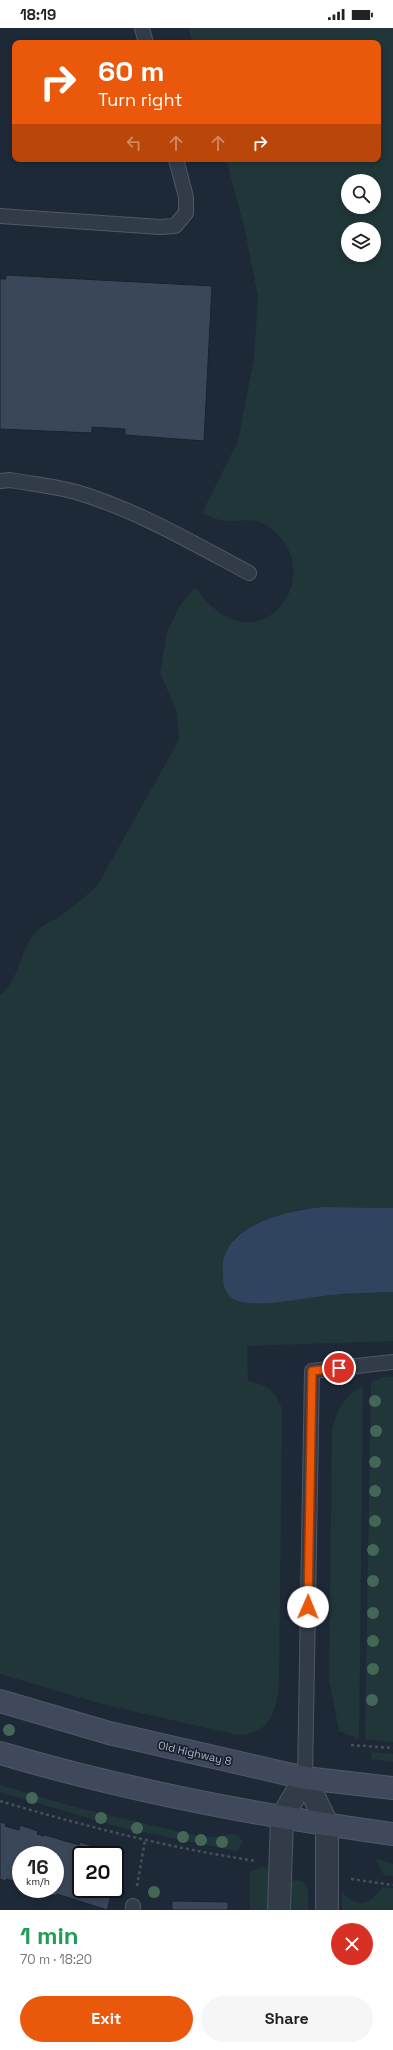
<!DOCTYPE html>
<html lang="en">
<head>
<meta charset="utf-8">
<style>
  :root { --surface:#fff; --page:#f6f6f6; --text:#222; --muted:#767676; --accent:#ea580c }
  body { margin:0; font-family:"Space Grotesk",sans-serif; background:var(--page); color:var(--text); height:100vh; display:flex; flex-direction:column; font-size:15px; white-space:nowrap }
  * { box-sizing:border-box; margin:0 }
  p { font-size:13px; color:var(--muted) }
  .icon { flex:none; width:22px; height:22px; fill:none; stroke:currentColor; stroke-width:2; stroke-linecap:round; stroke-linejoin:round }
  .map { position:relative; height:1882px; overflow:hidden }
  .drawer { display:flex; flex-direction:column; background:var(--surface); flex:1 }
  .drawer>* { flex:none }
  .hud { position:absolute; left:12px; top:12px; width:369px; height:122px; border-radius:8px; box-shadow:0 2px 6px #0003; background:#ea580c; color:#fff; overflow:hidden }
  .controls { position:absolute; left:341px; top:146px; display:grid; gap:8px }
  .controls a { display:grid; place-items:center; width:40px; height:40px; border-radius:50%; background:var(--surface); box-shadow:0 2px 6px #0003; font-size:20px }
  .speed { position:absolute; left:12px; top:1818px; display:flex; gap:8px; font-size:20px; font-weight:700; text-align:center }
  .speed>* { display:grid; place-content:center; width:52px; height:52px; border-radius:50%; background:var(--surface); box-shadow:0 2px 6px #0003; line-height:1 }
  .speed small { font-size:10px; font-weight:400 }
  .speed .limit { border:2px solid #111; border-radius:6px; background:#fff; color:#111 }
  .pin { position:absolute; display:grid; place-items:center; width:34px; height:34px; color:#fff; margin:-17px; border:2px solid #fff; border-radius:50%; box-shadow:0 1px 4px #0007 }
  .me { position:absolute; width:44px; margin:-22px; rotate:1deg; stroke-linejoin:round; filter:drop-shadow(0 0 3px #0008) }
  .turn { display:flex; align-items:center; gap:14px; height:84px; padding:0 20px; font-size:18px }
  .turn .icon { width:52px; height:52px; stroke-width:2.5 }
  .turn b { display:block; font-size:28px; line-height:34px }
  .lanes { display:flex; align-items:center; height:38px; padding:0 20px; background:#0003; justify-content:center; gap:20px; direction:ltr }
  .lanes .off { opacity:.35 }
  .round { display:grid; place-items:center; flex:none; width:42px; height:42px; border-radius:21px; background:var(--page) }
  .headline { display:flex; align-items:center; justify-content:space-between; height:68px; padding:0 20px }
  h1 { font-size:24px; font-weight:700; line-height:30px; color:#1e9e55 }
  .cta { display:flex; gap:8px; margin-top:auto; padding:8px 20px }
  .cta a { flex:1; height:46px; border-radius:24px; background:var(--accent); color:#fff; font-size:16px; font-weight:700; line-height:46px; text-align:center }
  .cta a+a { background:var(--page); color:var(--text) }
  .status { display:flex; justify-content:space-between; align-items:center; height:28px; padding:0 20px; background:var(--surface); direction:ltr }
  .status svg { height:11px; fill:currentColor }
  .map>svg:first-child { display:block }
  .green { fill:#203639; fill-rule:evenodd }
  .water { fill:#304460 }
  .building { fill:#3a4758; stroke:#1a222f }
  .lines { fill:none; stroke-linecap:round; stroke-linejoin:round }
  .lane-casing { stroke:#505866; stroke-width:16 }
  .street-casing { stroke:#505866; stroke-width:24 }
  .secondary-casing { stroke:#505866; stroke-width:24 }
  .path { stroke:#3e5357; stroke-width:2.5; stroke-dasharray:3 3; stroke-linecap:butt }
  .lane { stroke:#323b48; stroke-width:14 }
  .street { stroke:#323b48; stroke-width:22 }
  .secondary { stroke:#40495c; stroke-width:22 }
  .tree { fill:#436657 }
  .route-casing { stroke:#983908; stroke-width:10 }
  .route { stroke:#ea580c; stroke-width:7 }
  .labels { text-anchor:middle; stroke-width:3.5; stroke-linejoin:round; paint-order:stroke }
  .street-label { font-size:11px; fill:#acb5c5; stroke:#18202d }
</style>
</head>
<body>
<div class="status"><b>18:19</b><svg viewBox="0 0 49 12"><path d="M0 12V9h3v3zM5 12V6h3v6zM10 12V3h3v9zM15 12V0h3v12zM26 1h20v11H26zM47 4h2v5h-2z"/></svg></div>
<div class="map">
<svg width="393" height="1882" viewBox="0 0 393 1882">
  <rect width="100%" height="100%" fill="#1e2938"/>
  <g class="green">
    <path d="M188,0H393V1180L322,1179L298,1182L261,1193L235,1209L224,1229L250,1275L333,1267L393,1264V1313L247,1318L248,1353C267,1356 275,1362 282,1381L279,1652C277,1682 272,1706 237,1707L102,1676L0,1646V967C21,951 19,920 38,902C44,896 52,893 59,889C73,879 85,869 97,858L179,712L177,684L160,645L167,604L179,579L195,559C259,651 337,539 264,496C252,489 237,494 225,493C217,492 209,488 202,485L238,413L254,330L258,269L244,198L226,131H378V15H193ZM348,153H374V179H348ZM348,201H374V227H348Z"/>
    <polygon points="385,1349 393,1349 393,1714 365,1711 371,1354"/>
    <path d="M363,1358V1359L359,1711L339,1703L329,1651L332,1402C337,1381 344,1369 363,1358Z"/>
    <polygon points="372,1724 393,1726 393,1734 371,1731"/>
    <polygon points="0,1757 78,1780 206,1810 232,1806 238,1807 243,1814 237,1823 123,1800 0,1764"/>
    <polygon points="375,1830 393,1836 393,1848 384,1847"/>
    <polygon points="262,1838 269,1842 269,1882 250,1882 250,1843 258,1841"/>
    <polygon points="299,1852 303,1853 308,1863 308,1882 289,1882 289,1858 292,1853"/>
    <path d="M383,1859L393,1860V1882H342V1864C358,1882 370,1876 383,1859Z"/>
  </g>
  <path class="water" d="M322,1179L393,1180V1264C373,1265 352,1265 332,1267C307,1269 258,1281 236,1272C225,1267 223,1258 223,1247C223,1241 222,1234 224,1229C236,1193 290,1183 322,1179Z"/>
  <g class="building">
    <polygon points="0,244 1,251 6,251 6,247 212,258 204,413 125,407 125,401 92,399 92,405 0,401"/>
    <polygon points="0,1794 6,1796 5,1798 19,1802 20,1797 38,1803 37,1806 44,1808 45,1807 79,1817 80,1814 99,1820 97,1825 102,1827 81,1827 81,1861 113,1861 107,1882 57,1866 56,1868 33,1861 55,1861 55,1827 21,1827 21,1855 6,1851 6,1853 0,1851"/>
    <polygon points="112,1826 123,1829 115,1855 115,1827"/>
    <polygon points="172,1873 228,1874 228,1882 172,1882"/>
  </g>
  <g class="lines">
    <g class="lane-casing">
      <g id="lane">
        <polyline points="142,0 146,15"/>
        <polyline points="0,188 160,199 175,198 186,185 186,169 176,131"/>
        <path d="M0,453L10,452C32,456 55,458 76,464C137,482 193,515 249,545"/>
        <polyline points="305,1750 312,1343 393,1334"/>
        <polyline points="133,1882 133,1878"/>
      </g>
    </g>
    <g class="street-casing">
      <g id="street">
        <polyline points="305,1750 327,1796 327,1882"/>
        <polyline points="279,1882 282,1789 305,1750"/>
      </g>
    </g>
    <g class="secondary-casing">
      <g id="secondary">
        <polyline points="0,1673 109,1705 305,1750 393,1760"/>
        <path d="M0,1725C129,1763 260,1788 393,1806"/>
      </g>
    </g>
    <g class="path">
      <polyline points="351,1717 393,1720"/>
      <path d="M0,1773C84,1798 169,1820 256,1833"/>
      <polyline points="351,1851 393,1857"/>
      <polyline points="137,1858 145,1812"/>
    </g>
    <use href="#lane" class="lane"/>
    <use href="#street" class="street"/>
    <use href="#secondary" class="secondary"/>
  </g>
  <g class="tree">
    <circle cx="375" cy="1373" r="6"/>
    <circle cx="376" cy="1403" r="6"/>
    <circle cx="375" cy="1434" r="6"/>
    <circle cx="375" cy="1463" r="6"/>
    <circle cx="375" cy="1493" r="6"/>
    <circle cx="373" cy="1522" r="6"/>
    <circle cx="373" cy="1553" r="6"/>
    <circle cx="373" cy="1585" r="6"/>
    <circle cx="373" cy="1613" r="6"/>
    <circle cx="373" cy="1641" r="6"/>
    <circle cx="372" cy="1672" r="6"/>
    <circle cx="9" cy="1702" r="6"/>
    <circle cx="32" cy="1770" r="6"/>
    <circle cx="101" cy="1790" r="6"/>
    <circle cx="137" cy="1800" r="6"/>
    <circle cx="183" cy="1809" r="6"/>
    <circle cx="201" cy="1812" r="6"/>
    <circle cx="222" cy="1814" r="6"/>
    <circle cx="154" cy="1864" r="6"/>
  </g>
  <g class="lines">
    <g class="route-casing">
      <polyline id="route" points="308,1579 312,1343 339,1340"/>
    </g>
    <use href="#route" class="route"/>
  </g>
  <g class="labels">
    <g class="street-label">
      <text transform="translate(195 1725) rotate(13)" y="4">Old Highway 8</text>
    </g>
  </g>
</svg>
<div class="controls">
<a><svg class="icon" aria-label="search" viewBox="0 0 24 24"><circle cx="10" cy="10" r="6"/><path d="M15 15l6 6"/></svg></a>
<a><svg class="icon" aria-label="layers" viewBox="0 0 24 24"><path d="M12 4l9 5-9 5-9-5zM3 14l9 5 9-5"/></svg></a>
</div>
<div class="speed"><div>16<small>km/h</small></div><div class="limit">20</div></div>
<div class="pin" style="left:339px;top:1340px;background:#d93025"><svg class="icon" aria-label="arrive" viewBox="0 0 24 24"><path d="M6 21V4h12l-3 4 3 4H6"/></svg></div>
<svg class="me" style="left:308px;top:1579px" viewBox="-20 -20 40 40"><circle r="19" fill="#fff"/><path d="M0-13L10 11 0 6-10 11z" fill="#ea580c"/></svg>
<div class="hud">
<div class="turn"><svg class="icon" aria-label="right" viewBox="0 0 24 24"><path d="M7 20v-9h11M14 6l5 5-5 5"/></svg><div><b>60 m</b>Turn right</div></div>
<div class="lanes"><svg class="icon off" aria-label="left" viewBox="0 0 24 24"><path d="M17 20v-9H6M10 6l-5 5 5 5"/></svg><svg class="icon off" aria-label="ahead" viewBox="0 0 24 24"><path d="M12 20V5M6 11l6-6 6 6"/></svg><svg class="icon off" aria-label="ahead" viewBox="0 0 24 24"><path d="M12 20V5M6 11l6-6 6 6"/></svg><svg class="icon" aria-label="right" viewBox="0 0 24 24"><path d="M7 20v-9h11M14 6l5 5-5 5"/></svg></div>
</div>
</div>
<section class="drawer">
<div class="headline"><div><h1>1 min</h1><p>70 m · 18:20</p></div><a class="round" style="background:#d93025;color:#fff"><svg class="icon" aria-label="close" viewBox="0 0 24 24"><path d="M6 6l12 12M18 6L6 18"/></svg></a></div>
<div class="cta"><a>Exit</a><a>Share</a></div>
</section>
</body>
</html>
